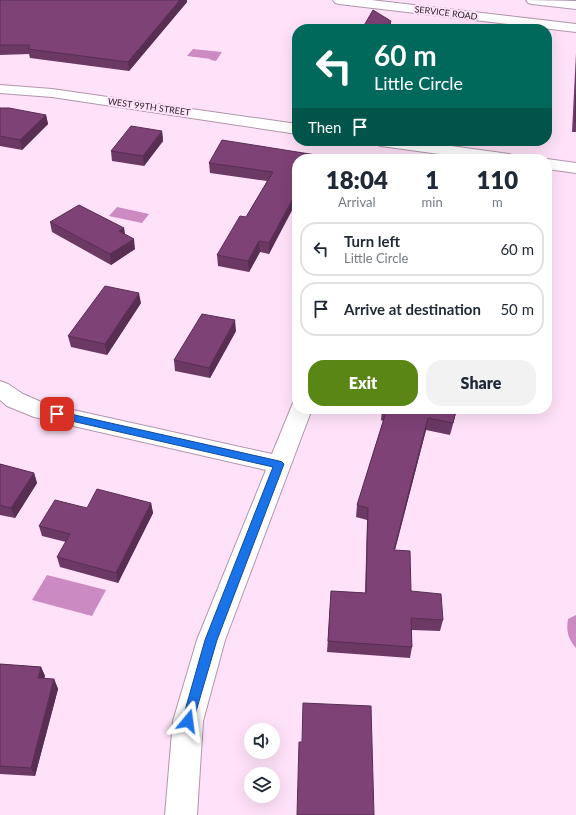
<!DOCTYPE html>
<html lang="en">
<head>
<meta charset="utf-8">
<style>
  :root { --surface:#fff; --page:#f2f2f3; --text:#1f2937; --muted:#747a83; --line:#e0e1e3; --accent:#598615 }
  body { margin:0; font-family:Lato,sans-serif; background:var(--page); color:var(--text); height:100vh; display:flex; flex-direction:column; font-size:15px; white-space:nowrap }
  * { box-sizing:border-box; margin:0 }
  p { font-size:13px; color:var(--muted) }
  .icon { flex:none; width:22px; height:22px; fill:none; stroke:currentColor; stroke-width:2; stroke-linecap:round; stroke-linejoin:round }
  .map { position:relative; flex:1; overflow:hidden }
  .sheet { position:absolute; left:292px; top:154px; width:260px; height:260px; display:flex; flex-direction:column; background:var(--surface); border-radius:16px; box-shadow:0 4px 16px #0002 }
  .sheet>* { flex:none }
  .top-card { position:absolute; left:292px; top:24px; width:260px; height:122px; border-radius:16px; box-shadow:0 4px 16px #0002; background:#00695c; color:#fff; overflow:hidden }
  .fabs { position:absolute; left:244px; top:723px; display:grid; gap:8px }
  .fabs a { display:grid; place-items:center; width:36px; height:36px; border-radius:50%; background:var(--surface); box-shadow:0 4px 16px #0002; font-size:20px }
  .pin { position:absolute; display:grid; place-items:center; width:34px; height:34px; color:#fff; margin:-17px; border-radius:8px; box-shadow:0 2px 6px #0006 }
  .me { position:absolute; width:44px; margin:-22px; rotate:16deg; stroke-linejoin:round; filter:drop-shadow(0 0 3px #0008) }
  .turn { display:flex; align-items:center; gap:14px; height:84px; padding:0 16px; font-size:18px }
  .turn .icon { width:52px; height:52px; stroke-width:2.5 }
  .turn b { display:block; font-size:28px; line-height:34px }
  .then { display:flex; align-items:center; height:38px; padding:0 16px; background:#0003; gap:8px; font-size:15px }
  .eta { display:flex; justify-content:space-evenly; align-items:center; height:68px; text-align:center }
  .eta b { font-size:24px; font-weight:800; line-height:28px }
  .cta { display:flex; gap:8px; margin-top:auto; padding:8px 16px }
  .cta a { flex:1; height:46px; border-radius:16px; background:var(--accent); color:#fff; font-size:16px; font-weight:800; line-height:46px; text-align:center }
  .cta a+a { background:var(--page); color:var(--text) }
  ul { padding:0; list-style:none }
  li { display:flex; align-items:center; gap:12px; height:54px; margin:0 8px 6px; padding:0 8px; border:2px solid var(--line); border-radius:16px }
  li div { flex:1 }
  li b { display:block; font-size:15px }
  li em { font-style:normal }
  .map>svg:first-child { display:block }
  .water { fill:#cc8ac2 }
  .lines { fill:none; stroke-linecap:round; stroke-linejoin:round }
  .minor-casing { stroke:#b095ab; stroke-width:2 }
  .tertiary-casing { stroke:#b095ab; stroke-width:2 }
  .minor { fill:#fff; fill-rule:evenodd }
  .tertiary { fill:#fff; fill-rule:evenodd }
  .wall { fill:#6c3965 }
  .shaded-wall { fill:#582e53 }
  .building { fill:#7e4276; stroke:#582e53 }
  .route { fill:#1a73e8; stroke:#114b97 }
  .labels { text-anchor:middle; stroke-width:4; stroke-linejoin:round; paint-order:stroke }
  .far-street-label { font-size:9px; fill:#21171f; stroke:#ffe2f9 }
</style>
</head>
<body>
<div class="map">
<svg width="576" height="815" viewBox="0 0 576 815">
  <rect width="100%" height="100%" fill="#ffe2f9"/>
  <g class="water">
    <polygon points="193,49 222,52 216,61 210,60 211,59 187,56"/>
    <polygon points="117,207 149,214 142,223 109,216"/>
    <polygon points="47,575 106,590 92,616 32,600"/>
    <path d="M576,615V648C568,639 566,631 568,619Z"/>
  </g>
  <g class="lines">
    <g class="minor-casing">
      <g id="minor">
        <polygon points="333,0 371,0 576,24 576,32 339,4 335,3"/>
        <polygon points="0,85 52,89 297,124 297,134 52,97 0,93"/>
        <polygon points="373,141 415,141 509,154 515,156 517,159 475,159 381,146 375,144"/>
        <polygon points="547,159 576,163 576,173 547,169"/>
        <polygon points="0,381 8,384 23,394 46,404 272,454 293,403 297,402 297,409 312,409 225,640 203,721 197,815 165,815 173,721 197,640 266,470 34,417 7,406 0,400"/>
      </g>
    </g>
    <g class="tertiary-casing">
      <polygon id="tertiary" points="526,0 576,1 576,9 532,4 528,3"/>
    </g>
    <use href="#minor" class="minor"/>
    <use href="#tertiary" class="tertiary"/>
  </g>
  <g class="wall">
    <polygon points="0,0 187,0 187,2 129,71 30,58 29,54 0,55"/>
    <polygon points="576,53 576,132 572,132"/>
    <polygon points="0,108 46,115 48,124 22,150 0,146"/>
    <polygon points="162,131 163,141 144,166 112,161 111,151"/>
    <polygon points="316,155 269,254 260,252 249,272 218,266 217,255 246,217 267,181 210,173 209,163"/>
    <polygon points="50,222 124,228 125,234 135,249 111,265 52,232"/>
    <polygon points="141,303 107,355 71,347 68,336"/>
    <polygon points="236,331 210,378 175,371 174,360"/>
    <polygon points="382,409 457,409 450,435 426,430 395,550 411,591 443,620 440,631 412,630 412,647 410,658 327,652 331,591 365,593 367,520 356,517 357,505 383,421 381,420"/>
    <polygon points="0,464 34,473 37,483 15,518 0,515"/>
    <polygon points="151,503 153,513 118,583 60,567 57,557 66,542 42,536 39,526 87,508"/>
    <polygon points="0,664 41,667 45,676 44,679 54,679 58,689 35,776 0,774"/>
  </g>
  <g class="shaded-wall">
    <polygon points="180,0 187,0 187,2 129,71 128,62"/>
    <polygon points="391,21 391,29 387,29"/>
    <polygon points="46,115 48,124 22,150 20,140"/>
    <polygon points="162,131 163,141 144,166 143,156"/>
    <polygon points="297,191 297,201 269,254 269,243"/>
    <polygon points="124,228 125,238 119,231"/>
    <polygon points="134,239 135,249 111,265 110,254"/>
    <polygon points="259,241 260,252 249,272 248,261"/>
    <polygon points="139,293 141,303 107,355 105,344"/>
    <polygon points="235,320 236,331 210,378 209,368"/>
    <polygon points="456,409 457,409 450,435 453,423"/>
    <polygon points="428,418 426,430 392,561 394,550"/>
    <polygon points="34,473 37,483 15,518 11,508"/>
    <polygon points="151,503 153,513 118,583 116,573"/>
    <polygon points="41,667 45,676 42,688 38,678"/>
    <polygon points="54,679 58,689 35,776 31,768"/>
  </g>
  <g class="building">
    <polygon points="0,0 180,0 128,62 28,49 30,45 0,45"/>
    <polygon points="373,10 391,21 387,29 362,29"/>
    <polygon points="576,95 576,122 575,122"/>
    <polygon points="0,108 9,108 46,115 20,140 0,136"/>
    <polygon points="131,126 162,131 143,156 111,151"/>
    <polygon points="222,140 316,155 314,159 297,159 297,191 269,243 259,241 248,261 217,255 240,216 246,217 273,172 209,163"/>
    <polygon points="79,205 124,228 119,231 134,239 110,254 50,222"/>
    <polygon points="105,286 139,293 105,344 68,336"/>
    <polygon points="202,314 235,320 209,368 174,360"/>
    <polygon points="387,409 456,409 453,423 428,418 394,550 410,551 411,591 441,594 443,620 411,618 412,647 328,641 331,591 366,593 368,508 357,505"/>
    <polygon points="0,464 34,473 11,508 0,505"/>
    <polygon points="97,489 151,503 116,573 57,557 70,534 39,526 55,500 87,508"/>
    <polygon points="0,664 41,667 38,678 54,679 31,768 0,766"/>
    <polygon points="303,703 371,706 374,815 297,815 299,742 302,742"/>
  </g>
  <polygon class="route" points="57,411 279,461 282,462 284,464 217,640 192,725 188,727 184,725 182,721 205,640 273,467 54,417 53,414 54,412"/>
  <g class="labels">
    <g class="far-street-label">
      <text transform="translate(446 13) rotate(7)" y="3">SERVICE ROAD</text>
      <text transform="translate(149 107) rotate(8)" y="3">WEST 99TH STREET</text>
    </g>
  </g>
</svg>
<div class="fabs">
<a><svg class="icon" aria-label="sound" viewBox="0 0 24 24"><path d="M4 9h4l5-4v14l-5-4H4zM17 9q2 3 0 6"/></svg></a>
<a><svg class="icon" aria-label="layers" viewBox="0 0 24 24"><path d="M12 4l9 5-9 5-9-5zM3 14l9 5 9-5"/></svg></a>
</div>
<div class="pin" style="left:57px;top:414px;background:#d93025"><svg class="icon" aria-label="arrive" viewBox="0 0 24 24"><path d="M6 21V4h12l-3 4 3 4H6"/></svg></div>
<svg class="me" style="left:188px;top:721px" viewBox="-20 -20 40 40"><path d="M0-17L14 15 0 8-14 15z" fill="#1a73e8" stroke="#fff" stroke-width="4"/></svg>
<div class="top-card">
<div class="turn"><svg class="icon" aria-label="left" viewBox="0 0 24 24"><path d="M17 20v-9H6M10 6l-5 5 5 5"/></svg><div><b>60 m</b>Little Circle</div></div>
<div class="then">Then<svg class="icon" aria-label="arrive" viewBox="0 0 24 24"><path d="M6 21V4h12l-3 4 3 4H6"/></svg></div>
</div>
<section class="sheet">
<div class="eta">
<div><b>18:04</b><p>Arrival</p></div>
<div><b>1</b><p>min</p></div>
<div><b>110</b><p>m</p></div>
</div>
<ul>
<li><svg class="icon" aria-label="left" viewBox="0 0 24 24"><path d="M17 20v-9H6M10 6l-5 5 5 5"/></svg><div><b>Turn left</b><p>Little Circle</p></div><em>60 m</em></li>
<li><svg class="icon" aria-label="arrive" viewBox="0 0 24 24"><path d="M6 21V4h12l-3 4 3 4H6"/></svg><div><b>Arrive at destination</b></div><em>50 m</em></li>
</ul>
<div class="cta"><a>Exit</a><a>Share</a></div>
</section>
</div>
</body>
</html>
